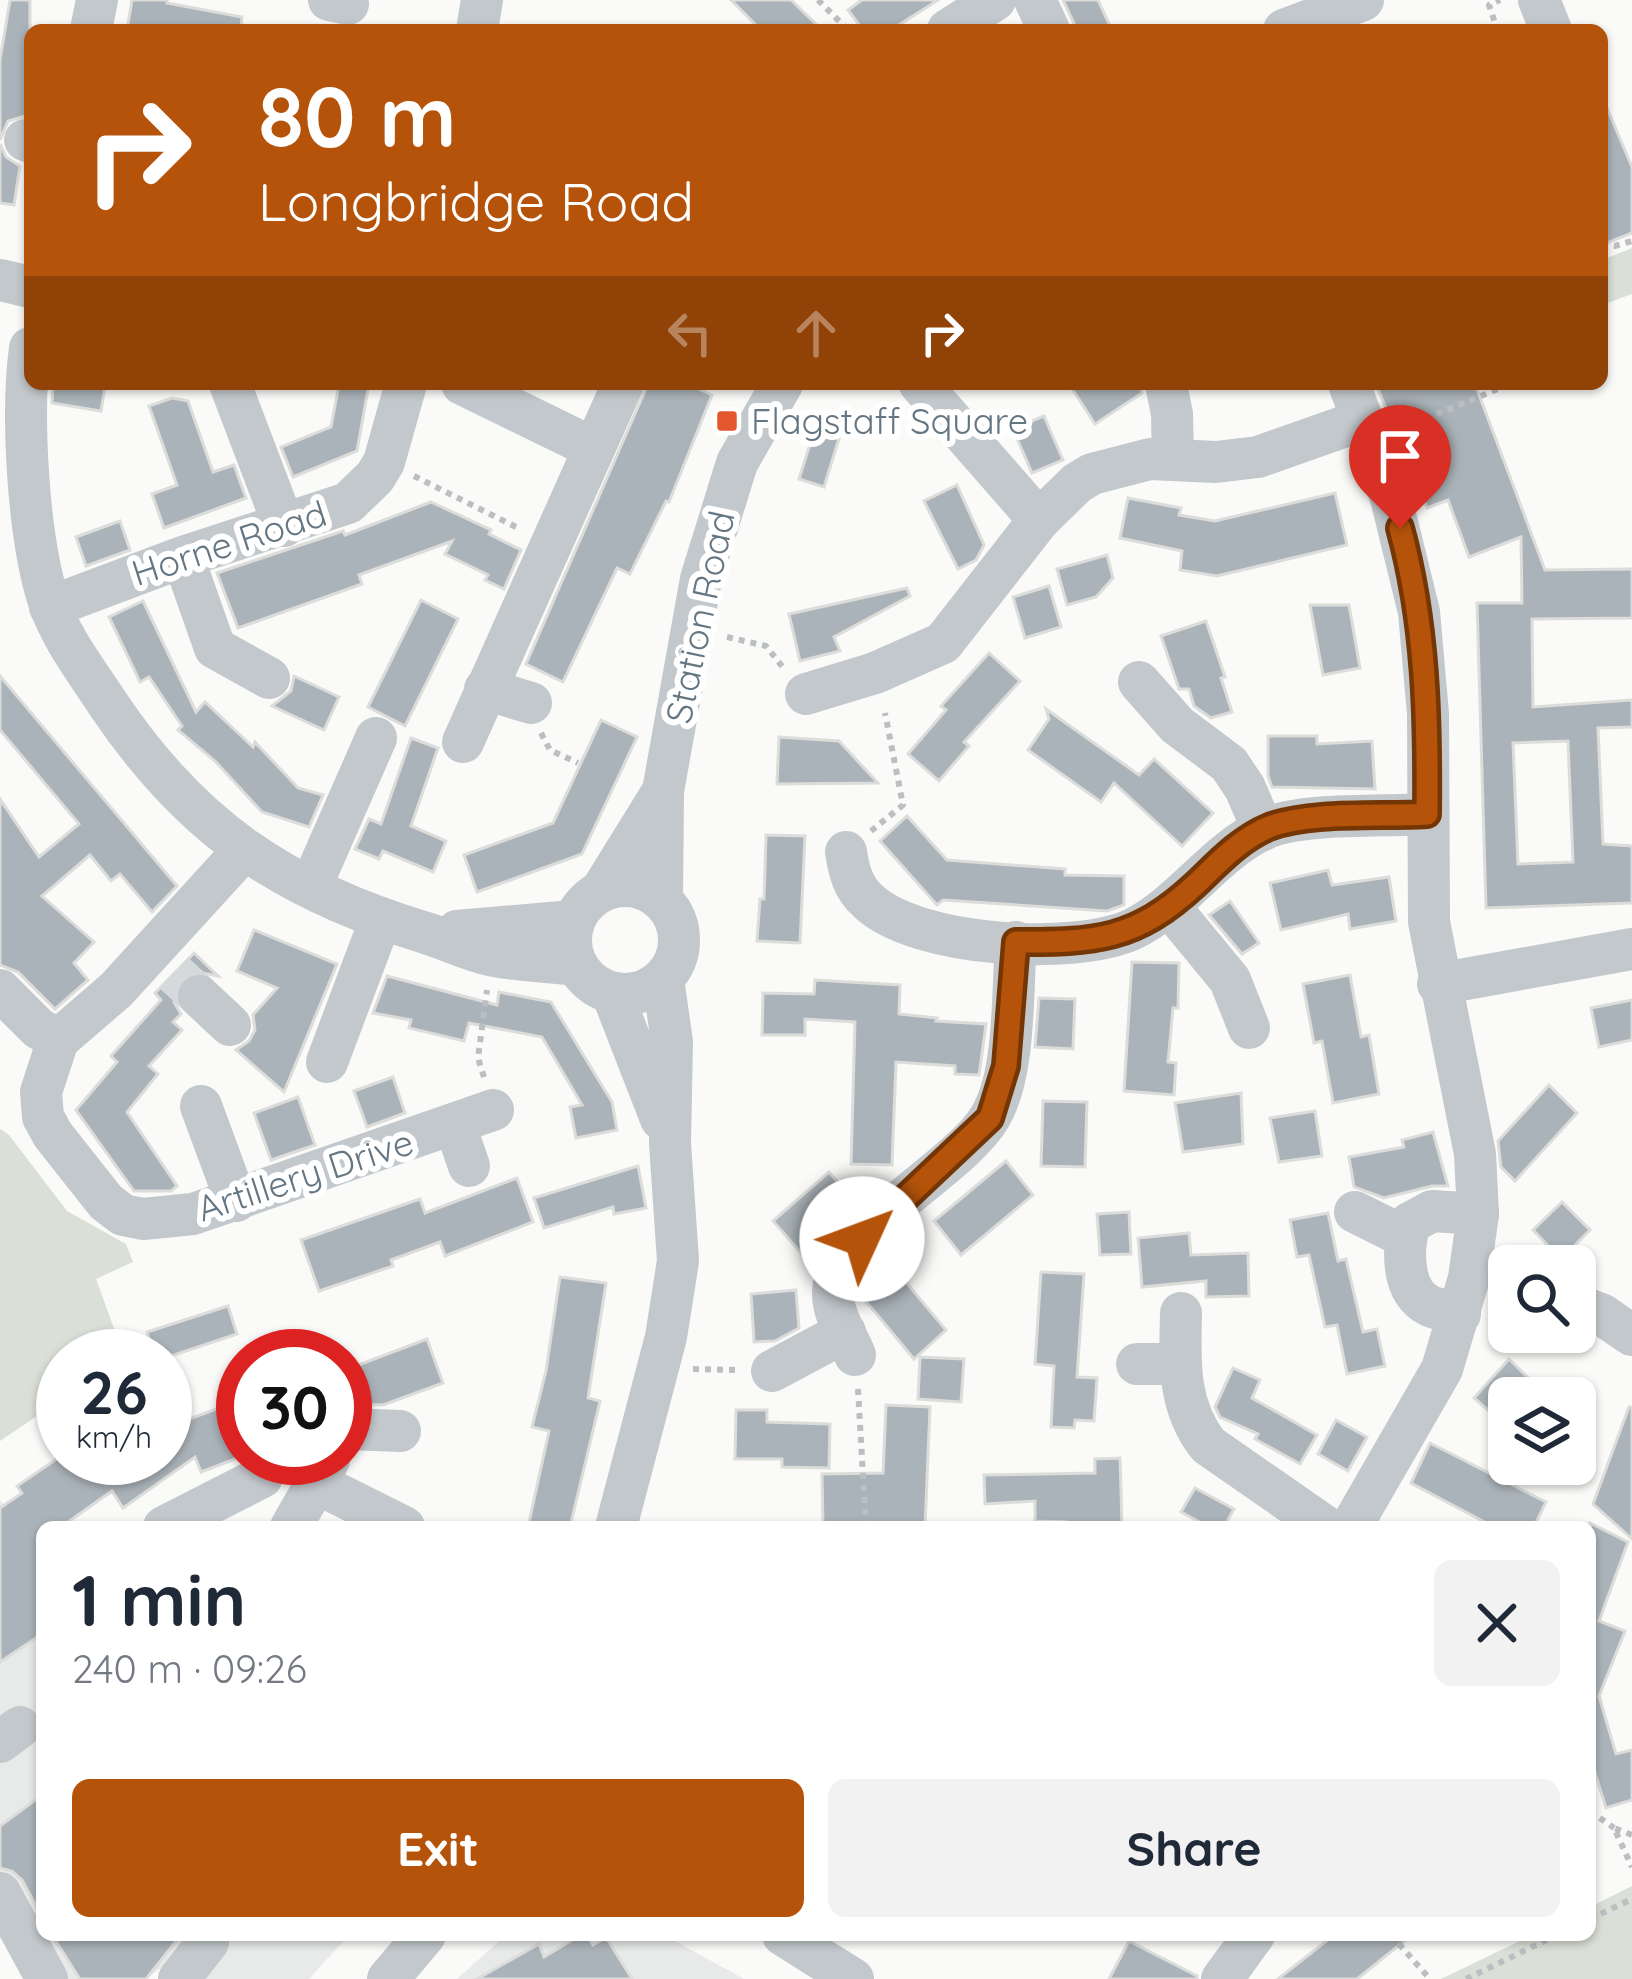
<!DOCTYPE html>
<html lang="en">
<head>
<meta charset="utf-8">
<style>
  :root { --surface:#fff; --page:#f2f2f3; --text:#1f2937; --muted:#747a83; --accent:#b45309 }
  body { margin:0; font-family:Quicksand,sans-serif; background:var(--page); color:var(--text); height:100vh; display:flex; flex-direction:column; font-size:45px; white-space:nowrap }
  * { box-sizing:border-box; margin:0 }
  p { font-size:39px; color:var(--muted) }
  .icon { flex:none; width:66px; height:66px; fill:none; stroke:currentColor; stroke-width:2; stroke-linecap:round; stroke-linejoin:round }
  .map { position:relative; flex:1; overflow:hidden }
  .side { position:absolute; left:36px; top:1521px; width:1560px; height:420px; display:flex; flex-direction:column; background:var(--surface); border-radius:18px; box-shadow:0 3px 9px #0004 }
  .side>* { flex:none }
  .banner { position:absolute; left:24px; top:24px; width:1584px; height:366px; border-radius:18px; box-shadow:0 3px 9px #0004; background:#b45309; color:#fff; overflow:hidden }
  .controls { position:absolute; left:1488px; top:1245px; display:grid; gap:24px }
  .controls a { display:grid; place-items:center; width:108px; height:108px; border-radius:18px; background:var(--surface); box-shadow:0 3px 9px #0004; font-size:60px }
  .speed { position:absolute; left:36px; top:1329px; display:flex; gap:24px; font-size:60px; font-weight:700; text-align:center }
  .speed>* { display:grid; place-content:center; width:156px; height:156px; border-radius:50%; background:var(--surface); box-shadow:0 3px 9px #0004; line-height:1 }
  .speed small { font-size:30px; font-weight:400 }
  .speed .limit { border:18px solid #d22; background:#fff; color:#111 }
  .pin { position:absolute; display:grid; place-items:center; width:102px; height:102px; color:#fff; margin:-123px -51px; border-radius:50% 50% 50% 0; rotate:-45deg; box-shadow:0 0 12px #0007 }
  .pin .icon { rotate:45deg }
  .me { position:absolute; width:132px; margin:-66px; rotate:47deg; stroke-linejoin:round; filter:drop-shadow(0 0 9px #0008) }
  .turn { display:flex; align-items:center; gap:42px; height:252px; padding:0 36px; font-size:54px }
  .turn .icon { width:156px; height:156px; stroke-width:2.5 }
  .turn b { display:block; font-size:84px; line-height:102px }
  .lanes { display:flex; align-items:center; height:114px; padding:0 36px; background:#0003; justify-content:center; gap:60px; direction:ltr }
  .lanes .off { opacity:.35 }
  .round { display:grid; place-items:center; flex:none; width:126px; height:126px; border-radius:18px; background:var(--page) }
  .overview { display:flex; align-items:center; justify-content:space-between; height:204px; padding:0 36px }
  h1 { font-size:72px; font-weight:700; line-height:90px }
  .button { display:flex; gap:24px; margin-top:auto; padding:24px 36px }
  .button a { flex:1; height:138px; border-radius:18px; background:var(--accent); color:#fff; font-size:48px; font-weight:700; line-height:138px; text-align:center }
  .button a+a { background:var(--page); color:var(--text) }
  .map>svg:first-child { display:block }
  .built { fill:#e8e9e9 }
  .green { fill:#dadfd7 }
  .building { fill:#aab3b9; stroke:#dcdcda; stroke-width:3; fill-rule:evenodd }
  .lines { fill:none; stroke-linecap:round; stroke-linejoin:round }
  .minor-tunnel { stroke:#d5d9db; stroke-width:42; stroke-dasharray:42 21; stroke-linecap:butt }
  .path { stroke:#bbbfc2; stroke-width:6; stroke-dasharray:6 6; stroke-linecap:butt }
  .minor { stroke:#c3c8cc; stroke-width:42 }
  .route-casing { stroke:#753606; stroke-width:30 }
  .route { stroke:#b45309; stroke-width:21 }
  .poi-dot { fill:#e4572e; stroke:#fff; stroke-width:4.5 }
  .labels { text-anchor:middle; stroke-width:12; stroke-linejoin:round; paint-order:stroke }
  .poi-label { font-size:36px; fill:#657683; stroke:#fff; text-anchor:start }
  .street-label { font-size:36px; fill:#657683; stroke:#fff }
</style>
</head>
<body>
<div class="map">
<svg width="1632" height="1979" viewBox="0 0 1632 1979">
  <rect width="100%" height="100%" fill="#fafaf8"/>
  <g class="built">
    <polygon points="0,1500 42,1558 42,1935 349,1935 309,1979 159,1979 193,1944 146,1979 36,1979 0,1908"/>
    <polygon points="506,1935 664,1935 744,1979 457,1979"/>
  </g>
  <g class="green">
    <polygon points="1632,248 1632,294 1602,305 1602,260"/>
    <polygon points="0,1129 9,1135 67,1211 126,1244 133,1262 96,1279 124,1356 63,1356 63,1444 37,1416 0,1441"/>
    <polygon points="1632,1886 1632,1979 1441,1979 1532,1935 1590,1935 1590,1907"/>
  </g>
  <g class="building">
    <polygon points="10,0 30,0 30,108 29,115 8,121 0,140 0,60"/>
    <polygon points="132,0 167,0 167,3 242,17 241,30 127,30"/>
    <polygon points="731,0 791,0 822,30 761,30"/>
    <polygon points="862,0 938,0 891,30 863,30 848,10"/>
    <polygon points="1063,0 1098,0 1112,30 1077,30"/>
    <polygon points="1602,96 1632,167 1632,233 1602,245"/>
    <polygon points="0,144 6,157 20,166 14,205 0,203"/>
    <polygon points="53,384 105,387 101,411 52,403"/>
    <polygon points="339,384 369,384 357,451 293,477 281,447 331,427"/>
    <polygon points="648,384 688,384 712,395 669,502 666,501 630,574 617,568 563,682 526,664"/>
    <polygon points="1069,384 1141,384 1142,393 1095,424"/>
    <path d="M1376,384H1475L1545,570L1632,569V618L1532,619L1533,707L1632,700V727L1598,728L1603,844L1632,846V903L1486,908L1477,603H1522L1521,537L1469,557L1448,500L1427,508ZM1568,741L1573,862L1518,864L1513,743Z"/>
    <polygon points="172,398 188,401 213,472 234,465 246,498 164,528 152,494 177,485 149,406"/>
    <polygon points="1044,416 1063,460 1032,473 1013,429"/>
    <polygon points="815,428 840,435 824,487 799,479"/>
    <polygon points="957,485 984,545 976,560 958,569 924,501"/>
    <polygon points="1335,493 1347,545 1217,576 1180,570 1182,551 1120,538 1128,498 1181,508 1179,515 1215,521"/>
    <polygon points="431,502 491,530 489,534 521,550 504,589 485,580 488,575 445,554 452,541 359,575 362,584 238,628 217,573 343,531 345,535"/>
    <polygon points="120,521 130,550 86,566 76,537"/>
    <polygon points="1107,555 1113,578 1096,597 1067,605 1057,569"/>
    <polygon points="1049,586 1061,627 1025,638 1013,597"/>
    <polygon points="907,588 910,596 834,637 840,651 800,661 789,614"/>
    <polygon points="421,600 458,619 405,726 368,707"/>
    <polygon points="143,601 196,712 205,702 253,747 255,742 298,788 323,795 309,827 262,812 215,761 178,730 182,726 149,677 140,682 109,617"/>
    <polygon points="1310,605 1349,605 1360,668 1323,675"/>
    <polygon points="1206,621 1225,677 1221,678 1232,712 1211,718 1194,706 1189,689 1179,689 1161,636"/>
    <polygon points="989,653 1020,681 964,742 969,746 939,781 908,754 946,710 941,706"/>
    <polygon points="0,676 177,886 152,912 120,874 111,881 90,855 42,896 94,942 74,963 88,980 55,1009 18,972 0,965 0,799 39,857 79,824 0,730"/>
    <polygon points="294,676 339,697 324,730 272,706 291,691"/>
    <polygon points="1046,709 1139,775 1154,759 1213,813 1182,846 1114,783 1101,802 1028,750 1049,719"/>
    <polygon points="601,720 637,737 582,854 477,892 464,855 553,823"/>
    <polygon points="1268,736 1317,736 1317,744 1372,741 1375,789 1272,787 1268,776"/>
    <polygon points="779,737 839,741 878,783 777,784"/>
    <polygon points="411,738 438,748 411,826 446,841 433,872 383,851 379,859 355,849 369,819 381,824"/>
    <polygon points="907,816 947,860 1065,869 1065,875 1124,876 1124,905 1107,911 943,900 937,905 880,841"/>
    <polygon points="766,835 805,836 800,943 757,941 760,899 764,899"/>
    <polygon points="1328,870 1332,885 1389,877 1396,921 1350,929 1348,914 1281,930 1270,883"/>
    <polygon points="1230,901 1259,943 1242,954 1209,915"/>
    <polygon points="254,930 337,964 284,1092 236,1050 249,1041 255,1030 253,1015 277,988 237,971"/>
    <polygon points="194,953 218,976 193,971 180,980 174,1002 181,1014 173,1022 182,1030 149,1066 158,1074 127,1112 177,1186 171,1191 134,1191 76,1110 117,1062 111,1056 161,1000 155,993"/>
    <polygon points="1132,962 1179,963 1178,1008 1173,1008 1168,1062 1176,1063 1174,1095 1124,1091"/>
    <polygon points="1350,975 1361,1037 1369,1035 1379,1094 1333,1103 1322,1041 1314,1043 1303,984"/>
    <polygon points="387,976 497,1005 499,992 551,1002 612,1102 617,1130 576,1138 570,1107 582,1105 542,1037 469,1023 464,1041 409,1028 411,1020 373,1013"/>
    <polygon points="815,980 900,985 899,1014 937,1018 936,1021 986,1024 979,1075 955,1074 955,1066 896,1062 892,1165 851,1164 855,1022 805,1019 805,1035 762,1035 763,993 814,994"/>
    <polygon points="1039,998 1075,999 1073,1049 1035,1047"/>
    <polygon points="1632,1000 1632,1040 1599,1047 1591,1008"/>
    <polygon points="393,1077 405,1113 367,1127 354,1091"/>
    <polygon points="1549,1085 1577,1113 1515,1181 1501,1167 1498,1141"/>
    <polygon points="1241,1093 1243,1144 1183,1152 1175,1103"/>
    <polygon points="298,1097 315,1145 271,1160 254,1113"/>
    <polygon points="1043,1101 1087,1102 1085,1167 1041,1166"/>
    <polygon points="1315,1111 1322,1156 1279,1162 1270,1118"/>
    <polygon points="1433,1132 1448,1186 1432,1186 1384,1198 1354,1187 1349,1157 1404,1147 1402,1140"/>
    <polygon points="1006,1161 1033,1195 961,1255 934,1221"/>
    <polygon points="638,1166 646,1208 614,1214 613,1207 544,1228 534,1198"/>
    <polygon points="829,1172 858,1205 803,1255 773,1221"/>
    <polygon points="517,1178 533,1222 445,1256 440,1242 391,1260 393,1266 319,1291 301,1240 420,1199 425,1213"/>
    <polygon points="1562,1202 1590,1230 1561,1259 1533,1230"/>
    <polygon points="1129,1212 1131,1254 1100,1255 1097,1214"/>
    <polygon points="1328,1213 1338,1261 1346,1259 1363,1332 1377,1329 1385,1366 1347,1374 1337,1325 1325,1327 1309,1255 1297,1257 1290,1220"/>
    <polygon points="1189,1233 1191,1255 1248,1253 1249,1296 1206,1297 1206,1281 1142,1287 1138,1238"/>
    <polygon points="885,1257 946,1330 914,1359 859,1293 865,1276"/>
    <polygon points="1041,1272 1084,1274 1077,1377 1097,1378 1094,1421 1075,1420 1074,1428 1051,1427 1054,1366 1035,1364"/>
    <polygon points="560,1277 606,1283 588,1398 600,1401 570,1527 528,1527 549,1431 532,1427 546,1371"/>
    <polygon points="796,1290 799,1328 775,1341 754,1342 751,1294"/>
    <polygon points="228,1306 237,1334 171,1356 154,1356 147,1332"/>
    <polygon points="427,1339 443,1383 383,1405 350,1404 345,1390 345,1370"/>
    <polygon points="920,1357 964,1359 961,1402 918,1399"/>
    <polygon points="1509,1359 1549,1398 1509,1398 1509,1428 1474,1398"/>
    <polygon points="1233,1368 1260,1380 1252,1398 1317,1435 1300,1464 1255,1439 1258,1434 1220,1417 1215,1407"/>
    <polygon points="243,1399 243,1456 201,1472 195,1457 123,1508 112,1491 61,1527 42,1527 42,1634 0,1662 0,1508 22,1493 17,1486 58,1458 165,1458 165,1428"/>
    <polygon points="886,1405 930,1407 925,1527 823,1527 822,1474 883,1473"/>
    <polygon points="1629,1407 1632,1407 1632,1539 1593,1504"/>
    <polygon points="736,1410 767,1410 767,1422 830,1424 829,1468 782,1467 782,1459 735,1459"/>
    <polygon points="1336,1420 1367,1437 1348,1471 1318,1454"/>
    <polygon points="1430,1443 1546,1502 1534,1527 1494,1527 1411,1483"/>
    <polygon points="1120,1458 1122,1524 1066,1527 1066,1522 1035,1521 1035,1501 985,1504 984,1475 1095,1473 1095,1459"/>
    <polygon points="1195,1488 1234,1509 1224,1527 1209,1527 1181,1512"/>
    <polygon points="1590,1523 1628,1542 1599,1621 1625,1631 1599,1696 1616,1754 1632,1750 1632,1800 1606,1808 1590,1756"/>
    <polygon points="42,1795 42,1917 22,1880 12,1871 0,1868 0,1826"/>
    <polygon points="52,1935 181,1935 146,1979 80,1979"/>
    <polygon points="580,1935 587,1935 593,1945 606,1937 632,1979 477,1979 539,1944 544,1957"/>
    <polygon points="1334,1935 1412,1935 1357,1979 1278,1979"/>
    <polygon points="1129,1941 1197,1976 1197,1979 1109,1979"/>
  </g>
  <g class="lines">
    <polyline class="minor-tunnel" points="174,973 199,996"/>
    <g class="path">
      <polyline points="818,0 848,30"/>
      <polyline points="1494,30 1497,29 1489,5 1500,0"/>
      <polyline points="1602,244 1615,246 1632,241"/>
      <polyline points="1403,428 1510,384"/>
      <polyline points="414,476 520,529"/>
      <polyline points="727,637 766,646 785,670"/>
      <polyline points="541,733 550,750 578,763"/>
      <polyline points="871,831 903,805 885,713"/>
      <polyline points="484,1077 478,1058 487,990"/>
      <polyline points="693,1369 740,1370"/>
      <polyline points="858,1389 866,1527"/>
      <polyline points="1590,1811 1614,1828"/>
      <polyline points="1632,1835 1614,1828 1632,1867"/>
      <polyline points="1590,1919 1632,1899"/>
      <polyline points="1391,1935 1430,1979"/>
      <polyline points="1466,1979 1557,1935"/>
    </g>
    <g class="minor">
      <polyline points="329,0 348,4"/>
      <polyline points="1035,0 1049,30"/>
      <polyline points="1539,0 1551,30"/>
      <polyline points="91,30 97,0"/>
      <polyline points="477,30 482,0"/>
      <polyline points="948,30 995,0"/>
      <polyline points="1284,30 1363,0"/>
      <polyline points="25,140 30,142"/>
      <polyline points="0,280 30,287"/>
      <path d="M30,348C21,415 28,538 49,602C60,637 88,673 108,704C191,828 285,891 426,933C449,940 472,952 495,956C522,961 550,962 577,965"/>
      <polyline points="230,384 284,526"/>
      <polyline points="462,384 593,448"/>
      <polyline points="920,384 1039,520"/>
      <polyline points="1166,384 1172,414 1173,459"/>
      <polyline points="1349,384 1391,498 1419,612 1428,714 1429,922 1475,1154 1478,1214 1469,1278 1442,1369 1351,1527"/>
      <polyline points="183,557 215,648 269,678"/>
      <polyline points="50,607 183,557 348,503 375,477 384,462 406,384"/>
      <polyline points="1139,682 1177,725 1229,764 1245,788 1263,830"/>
      <polyline points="485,689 531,703"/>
      <polyline points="806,694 875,673 943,643 1039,520 1077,483 1092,474 1150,459 1216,462 1258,457 1363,420"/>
      <polyline points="463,742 623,384"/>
      <polyline points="243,851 116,990 58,1040 41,1092 43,1117 53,1135 106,1202 123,1215 143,1219 193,1214 493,1110"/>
      <path d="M846,852C849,871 853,888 868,901C916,947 1075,956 1133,929C1183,904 1213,853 1264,829C1302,812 1384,817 1428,814"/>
      <polyline points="319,868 376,738"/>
      <circle cx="625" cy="940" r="54"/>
      <polyline points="601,891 663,791"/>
      <polyline points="662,900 663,791 701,579 737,463 782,384"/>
      <polyline points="1169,906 1230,980 1249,1028"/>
      <polyline points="457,931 573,921"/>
      <polyline points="1438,984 1632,949"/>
      <polyline points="0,990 38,1028 58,1040"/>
      <polyline points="612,993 661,1119"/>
      <polyline points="199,996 230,1025"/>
      <polyline points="327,1062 380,921"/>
      <polyline points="201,1106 236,1201"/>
      <polyline points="455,1125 469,1166"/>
      <polyline points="1355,1212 1405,1237"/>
      <polyline points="1575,1304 1601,1314 1632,1335"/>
      <path d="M1181,1313C1180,1361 1177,1405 1208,1445L1326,1527"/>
      <path d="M1460,1314C1451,1311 1439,1310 1430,1306C1401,1293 1402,1249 1410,1223L1432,1211L1478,1214"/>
      <path d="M855,1355C847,1336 833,1315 833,1294C832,1231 959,1170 990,1117C1016,1074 1012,992 1016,942"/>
      <polyline points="1137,1364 1180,1364"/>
      <polyline points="772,1371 845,1332"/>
      <polyline points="345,1435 349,1429 400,1431"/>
      <polyline points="316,1483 404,1527"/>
      <polyline points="164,1527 262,1477"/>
      <polyline points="291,1527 329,1460"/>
      <polyline points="616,1527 666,1337 678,1261 670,1143 672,1042 663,979"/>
      <polyline points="0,1742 20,1727"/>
      <polyline points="0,1893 47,1979"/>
      <polyline points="783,1935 853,1979"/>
      <polyline points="179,1979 208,1942"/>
      <polyline points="388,1979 425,1935"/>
      <polyline points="1222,1979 1254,1935"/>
    </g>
  </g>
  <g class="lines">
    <g class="route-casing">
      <path id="route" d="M862,1239L990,1118L1006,1066L1016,942C1095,942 1135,941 1196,884C1218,863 1240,839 1269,827C1312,811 1381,817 1427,814C1428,717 1426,623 1400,528"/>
    </g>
    <use href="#route" class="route"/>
  </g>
  <rect class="poi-dot" x="715" y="409" width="24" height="24" rx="6"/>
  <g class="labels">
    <g class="poi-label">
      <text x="751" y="434">Flagstaff Square</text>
    </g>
    <g class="street-label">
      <text transform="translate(229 543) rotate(-18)" y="13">Horne Road</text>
      <text transform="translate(700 617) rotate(-78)" y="13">Station Road</text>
      <text transform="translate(305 1175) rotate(-18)" y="13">Artillery Drive</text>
    </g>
  </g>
</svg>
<div class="controls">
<a><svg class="icon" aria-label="search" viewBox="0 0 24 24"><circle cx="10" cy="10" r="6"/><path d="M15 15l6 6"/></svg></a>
<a><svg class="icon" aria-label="layers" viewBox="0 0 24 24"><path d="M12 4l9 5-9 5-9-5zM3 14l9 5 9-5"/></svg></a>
</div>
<div class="speed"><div>26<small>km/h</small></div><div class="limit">30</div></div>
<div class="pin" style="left:1400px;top:528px;background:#d93025"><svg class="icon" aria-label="arrive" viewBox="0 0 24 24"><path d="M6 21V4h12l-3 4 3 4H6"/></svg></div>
<svg class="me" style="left:862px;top:1239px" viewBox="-20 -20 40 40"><circle r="19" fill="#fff"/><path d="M0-13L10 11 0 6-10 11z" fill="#b45309"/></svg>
<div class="banner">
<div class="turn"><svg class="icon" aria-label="right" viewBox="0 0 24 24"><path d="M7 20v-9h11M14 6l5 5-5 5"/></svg><div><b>80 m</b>Longbridge Road</div></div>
<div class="lanes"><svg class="icon off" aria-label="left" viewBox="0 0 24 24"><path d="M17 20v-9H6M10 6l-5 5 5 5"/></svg><svg class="icon off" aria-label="ahead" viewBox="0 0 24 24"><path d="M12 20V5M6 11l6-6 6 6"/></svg><svg class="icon" aria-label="right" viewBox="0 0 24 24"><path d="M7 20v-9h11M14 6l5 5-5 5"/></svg></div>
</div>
<section class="side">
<div class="overview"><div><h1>1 min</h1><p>240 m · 09:26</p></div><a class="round"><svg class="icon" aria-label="close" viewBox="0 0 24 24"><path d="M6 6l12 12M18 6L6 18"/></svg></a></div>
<div class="button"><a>Exit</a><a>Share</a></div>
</section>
</div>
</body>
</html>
